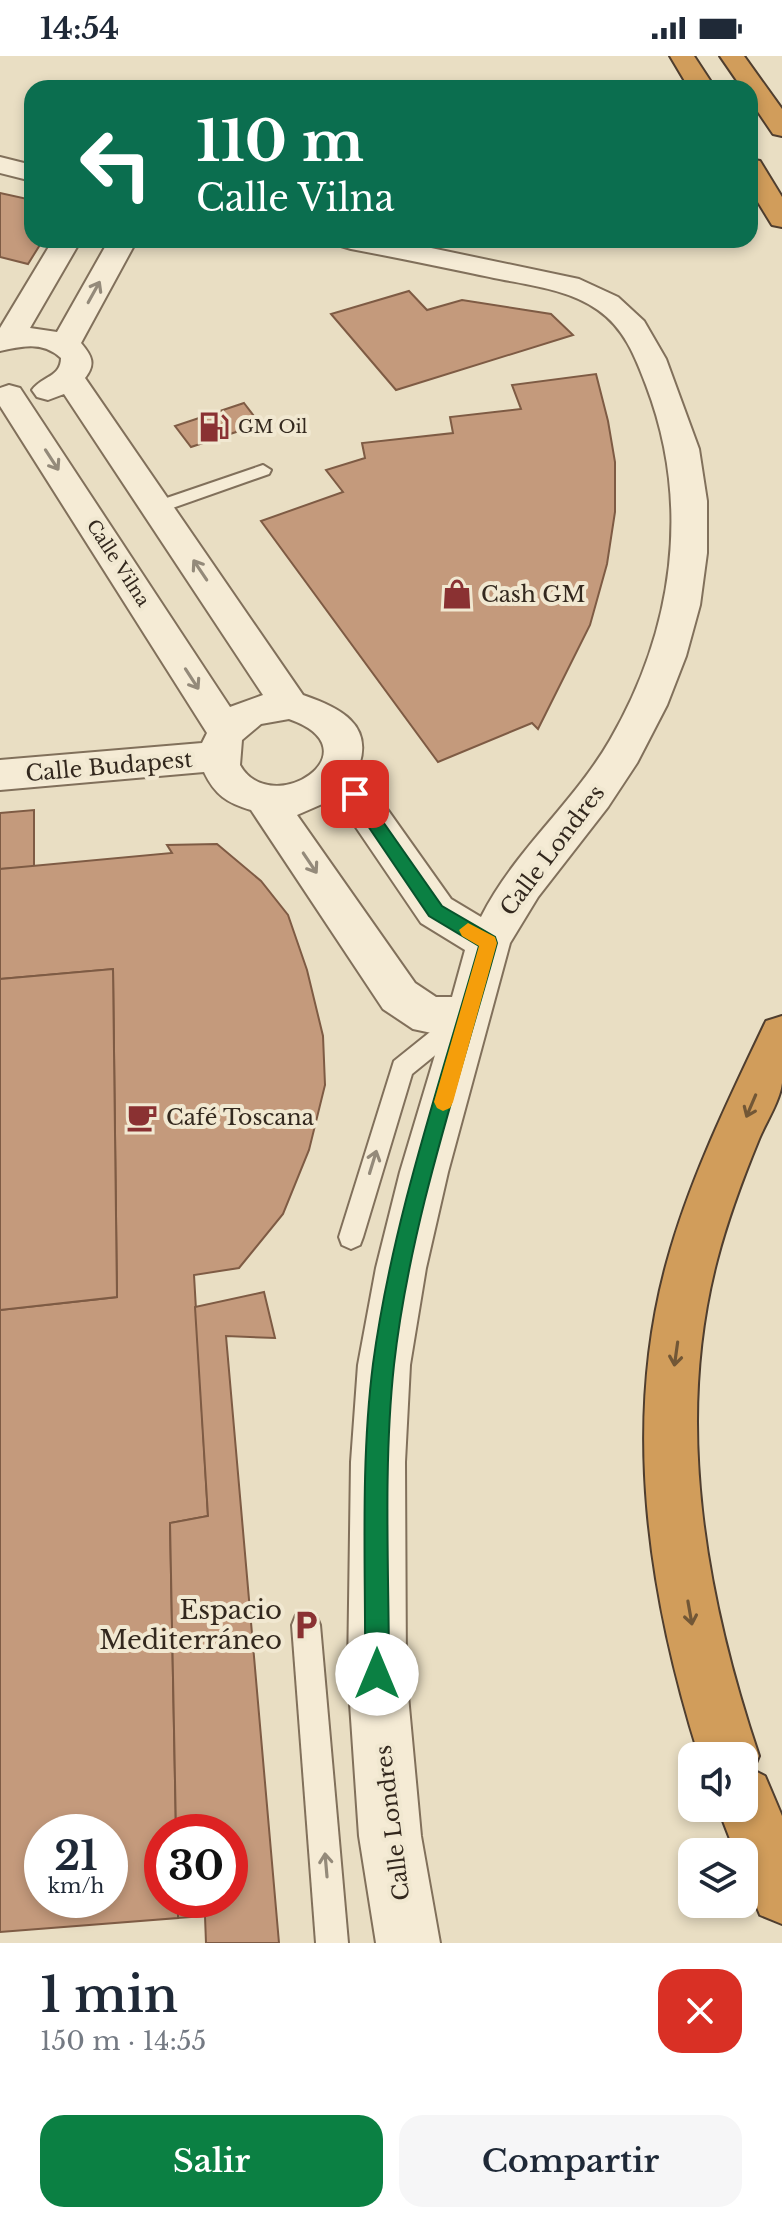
<!DOCTYPE html>
<html lang="es">
<head>
<meta charset="utf-8">
<style>
  :root { --surface:#fff; --page:#f6f6f7; --text:#1f2937; --muted:#747a83; --accent:#0b8043 }
  body { margin:0; font-family:"Libre Baskerville",serif; background:var(--page); color:var(--text); height:100vh; display:flex; flex-direction:column; font-size:30px; white-space:nowrap }
  * { box-sizing:border-box; margin:0 }
  p { font-size:26px; color:var(--muted) }
  .icon { flex:none; width:44px; height:44px; fill:none; stroke:currentColor; stroke-width:2; stroke-linecap:round; stroke-linejoin:round }
  .map { position:relative; height:1887px; overflow:hidden }
  .drawer { display:flex; flex-direction:column; background:var(--surface); flex:1 }
  .drawer>* { flex:none }
  .guide { position:absolute; left:24px; top:24px; width:734px; height:168px; border-radius:24px; box-shadow:0 4px 12px #0003; background:#0b6e4f; color:#fff; overflow:hidden }
  .buttons { position:absolute; left:678px; top:1686px; display:grid; gap:16px }
  .buttons a { display:grid; place-items:center; width:80px; height:80px; border-radius:16px; background:var(--surface); box-shadow:0 4px 12px #0003; font-size:40px }
  .speed { position:absolute; left:24px; top:1758px; display:flex; gap:16px; font-size:40px; font-weight:700; text-align:center }
  .speed>* { display:grid; place-content:center; width:104px; height:104px; border-radius:50%; background:var(--surface); box-shadow:0 4px 12px #0003; line-height:1 }
  .speed small { font-size:20px; font-weight:400 }
  .speed .limit { border:12px solid #d22; background:#fff; color:#111 }
  .pin { position:absolute; display:grid; place-items:center; width:68px; height:68px; color:#fff; margin:-34px; border-radius:16px; box-shadow:0 4px 12px #0006 }
  .me { position:absolute; width:88px; margin:-44px; rotate:0deg; stroke-linejoin:round; filter:drop-shadow(0 0 6px #0008) }
  .turn { display:flex; align-items:center; gap:28px; height:168px; padding:0 40px; font-size:36px }
  .turn .icon { width:104px; height:104px; stroke-width:2.5 }
  .turn b { display:block; font-size:56px; line-height:68px }
  .round { display:grid; place-items:center; flex:none; width:84px; height:84px; border-radius:24px; background:var(--page) }
  .overview { display:flex; align-items:center; justify-content:space-between; height:136px; padding:0 40px }
  h1 { font-size:48px; font-weight:600; line-height:60px }
  .primary-button { display:flex; gap:16px; margin-top:auto; padding:16px 40px }
  .primary-button a { flex:1; height:92px; border-radius:24px; background:var(--accent); color:#fff; font-size:32px; font-weight:600; line-height:92px; text-align:center }
  .primary-button a+a { background:var(--page); color:var(--text) }
  .status { display:flex; justify-content:space-between; align-items:center; height:56px; padding:0 40px; background:var(--surface); direction:ltr }
  .status svg { height:22px; fill:currentColor }
  .map>svg:first-child { display:block }
  .building { fill:#c49a7c; stroke:#7e5b44; stroke-width:2; fill-rule:evenodd }
  .lines { fill:none; stroke-linecap:round; stroke-linejoin:round }
  .lane-casing { stroke:#81705b; stroke-width:4 }
  .street-casing { stroke:#81705b; stroke-width:4 }
  .highway-casing { stroke:#4f3e2f; stroke-width:4 }
  .lane { fill:#f5ebd5; fill-rule:evenodd }
  .street { fill:#f5ebd5; fill-rule:evenodd }
  .highway { fill:#d19d5b; fill-rule:evenodd }
  .oneway { stroke:#948a7a }
  .oneway2 { stroke:#725736 }
  .route { fill:#0b8043; stroke:#07532c; stroke-width:2 }
  .slow { fill:#f59e0b }
  .labels { text-anchor:middle; stroke-width:8; stroke-linejoin:round; paint-order:stroke }
  .far-poi-label { font-size:18px; fill:#33281e; stroke:#f1e8d1; text-anchor:start }
  .far-street-label { font-size:18px; fill:#33281e; stroke:#f1e8d1 }
  .poi-label { font-size:22px; fill:#33281e; stroke:#f1e8d1; text-anchor:start }
  .street-label { font-size:22px; fill:#33281e; stroke:#f1e8d1 }
  .near-poi-label { font-size:26px; fill:#33281e; stroke:#f1e8d1; text-anchor:end }
</style>
</head>
<body>
<div class="status"><b>14:54</b><svg viewBox="0 0 49 12"><path d="M0 12V9h3v3zM5 12V6h3v6zM10 12V3h3v9zM15 12V0h3v12zM26 1h20v11H26zM47 4h2v5h-2z"/></svg></div>
<div class="map">
<svg width="782" height="1887" viewBox="0 0 782 1887">
  <rect width="100%" height="100%" fill="#e9dec3"/>
  <g class="building">
    <polygon points="0,137 32,144 32,184 43,184 28,208 0,201"/>
    <polygon points="409,235 427,254 462,244 551,258 573,279 396,334 331,258"/>
    <polygon points="596,318 608,365 615,406 615,456 607,508 590,569 538,673 532,667 438,706 261,465 343,436 326,414 365,402 362,387 453,377 450,361 521,353 512,329"/>
    <polygon points="244,347 260,368 191,391 175,370"/>
    <polygon points="34,754 34,811 0,813 0,757"/>
    <path d="M217,788L261,825L288,859L307,914L323,980L325,1029L309,1094L283,1158L239,1212L194,1219L208,1460L170,1467L176,1776H162V1844H178V1862L0,1876V1254L117,1241L113,913L0,923V813L172,797L167,789ZM42,1776H110V1844H42Z"/>
    <polygon points="113,913 117,1241 0,1254 0,923"/>
    <polygon points="264,1236 275,1282 226,1280 279,1887 206,1887 205,1860 178,1862 178,1844 230,1844 230,1776 176,1776 170,1467 208,1460 195,1251"/>
  </g>
  <g class="lines">
    <g class="lane-casing">
      <g id="lane">
        <polygon points="263,409 271,414 269,418 164,455 152,455 150,451 152,447"/>
        <polygon points="463,954 471,956 474,963 471,970 412,1018 363,1181 360,1189 351,1193 342,1189 339,1181 394,1005 455,956"/>
        <polygon points="306,1555 316,1559 320,1569 348,1887 316,1887 292,1569 296,1559"/>
      </g>
    </g>
    <g class="street-casing">
      <g id="street">
        <polygon points="0,101 32,109 32,125 0,117"/>
        <path d="M53,184H81L30,272L57,276L109,184H137L81,287C92,300 96,308 85,322L303,639C338,651 375,668 358,712L451,843L481,861C514,795 573,748 610,684C673,575 692,449 646,329C635,300 624,272 598,254C568,233 529,229 494,222C446,212 399,202 351,193L341,190L337,184H393L579,223L618,241L644,265L666,303L699,393L707,445V497L700,549L686,600L667,649L637,707L608,751L538,841L510,887L448,1116L426,1212L410,1309L405,1406L406,1618L421,1780L440,1887H376L359,1780L348,1618L351,1406L358,1309L376,1212L400,1116L441,979L413,973L383,953L251,754C227,747 215,739 204,716L0,734V704L202,687L207,677L0,350V332L9,329L20,332L230,651L263,639L64,338L48,344L37,341L32,334C42,320 61,321 61,302C43,285 22,290 0,295V272ZM289,663C378,694 272,765 240,709L242,684L261,668ZM336,742L421,867L465,894L452,941H436L415,927L297,759Z"/>
      </g>
    </g>
    <g class="highway-casing">
      <g id="highway">
        <polygon points="670,0 694,0 715,32 689,32"/>
        <polygon points="720,0 744,0 782,53 782,80 773,78 750,44 750,32 742,32"/>
        <polygon points="750,103 760,105 782,141 782,171 772,169 750,133"/>
        <path d="M782,960C782,981 782,1005 782,1027C780,1045 766,1066 759,1083C743,1122 728,1162 717,1204C674,1368 706,1542 759,1700L753,1714L765,1720L782,1760V1868L760,1859L744,1819V1796H735L718,1752H744V1700H699C649,1541 622,1369 667,1206C690,1122 729,1043 766,965Z"/>
      </g>
    </g>
    <use href="#lane" class="lane"/>
    <use href="#street" class="street"/>
    <use href="#highway" class="highway"/>
  </g>
  <defs><path id="oneway-shaft" d="M-6 0H5M1.5-3L5.5 0L1.5 3" fill="none" stroke-width="1.6" stroke-linecap="round" stroke-linejoin="round" transform="scale(2)"/></defs>
  <g class="oneway">
    <use href="#oneway-shaft" transform="translate(94 236) rotate(-61)"/>
    <use href="#oneway-shaft" transform="translate(52 404) rotate(57)"/>
    <use href="#oneway-shaft" transform="translate(200 514) rotate(-124)"/>
    <use href="#oneway-shaft" transform="translate(192 623) rotate(57)"/>
    <use href="#oneway-shaft" transform="translate(310 807) rotate(56)"/>
    <use href="#oneway-shaft" transform="translate(373 1106) rotate(-73)"/>
    <use href="#oneway-shaft" transform="translate(326 1809) rotate(-95)"/>
  </g>
  <g class="oneway2">
    <use href="#oneway-shaft" transform="translate(751 1050) rotate(113)"/>
    <use href="#oneway-shaft" transform="translate(676 1298) rotate(98)"/>
    <use href="#oneway-shaft" transform="translate(690 1557) rotate(80)"/>
  </g>
  <path class="route" d="M355,731L360,733L442,850L495,881L497,887C459,1025 410,1166 394,1309C383,1411 389,1516 389,1618L386,1626L377,1630L369,1626L365,1618C366,1515 360,1410 373,1308C392,1166 440,1027 479,890L429,860L349,742L346,738L349,733Z"/>
  <polygon class="slow" points="468,867 495,881 497,887 453,1046 450,1052 443,1055 437,1052 434,1046 479,890 462,880 459,874"/>
  <defs>
    <g id="fuel-bare" transform="scale(2.4)"><path d="M-5.5-6h7V0h2V4h1.3V-2.5L3-4.5l.8-.8L6-3V5H2.5V1h-1V6h-7ZM-4.2-4.7v3.2H.2V-4.7Z" fill="#8a3132" stroke="#f1e8d1" stroke-width="2.5" paint-order="stroke"/></g>
    <g id="shop-bare" transform="scale(2.4)"><path d="M-5-2.5h2.3a2.7 3.5 0 0 1 5.4 0H5L5.5 6h-11ZM-1.5-2.5h3a1.5 2.3 0 0 0-3 0Z" fill="#8a3132" stroke="#f1e8d1" stroke-width="2.5" paint-order="stroke"/></g>
    <g id="cafe-bare" transform="scale(2.4)"><path d="M-5.5-4.5H6V0H3Q3 3.5 0 3.5H-2.5Q-5.5 3.5-5.5 0ZM3-3.2v2h1.7v-2ZM-6 4.5H4V6H-6Z" fill="#8a3132" stroke="#f1e8d1" stroke-width="2.5" paint-order="stroke"/></g>
    <g id="parking-bare" transform="scale(2.4)"><path d="M-3.5-5.5H1a3.5 3.5 0 0 1 0 7H-1V5.5H-3.5ZM-1-3.4V-.6H.8a1.4 1.4 0 0 0 0-2.8Z" fill="#8a3132" stroke="#f1e8d1" stroke-width="2.5" paint-order="stroke"/></g>
  </defs>
  <g fill-rule="evenodd">
    <use href="#fuel-bare" x="214" y="371"/>
    <use href="#shop-bare" x="457" y="538"/>
    <use href="#cafe-bare" x="142" y="1061"/>
    <use href="#parking-bare" x="306" y="1569"/>
  </g>
  <g class="labels">
    <g class="far-poi-label">
      <text x="238" y="377">GM Oil</text>
    </g>
    <g class="far-street-label">
      <text transform="translate(118 507) rotate(57)" y="6">Calle Vilna</text>
    </g>
    <g class="poi-label">
      <text x="481" y="546">Cash GM</text>
      <text x="166" y="1069">Café Toscana</text>
    </g>
    <g class="street-label">
      <text transform="translate(109 710) rotate(-5)" y="8">Calle Budapest</text>
      <text transform="translate(552 794) rotate(-53)" y="8">Calle Londres</text>
      <text transform="translate(392 1767) rotate(-97)" y="8">Calle Londres</text>
    </g>
    <g class="near-poi-label">
      <text x="282" y="1563">Espacio<tspan x="282" dy="30">Mediterráneo</tspan></text>
    </g>
  </g>
</svg>
<div class="buttons">
<a><svg class="icon" aria-label="sound" viewBox="0 0 24 24"><path d="M4 9h4l5-4v14l-5-4H4zM17 9q2 3 0 6"/></svg></a>
<a><svg class="icon" aria-label="layers" viewBox="0 0 24 24"><path d="M12 4l9 5-9 5-9-5zM3 14l9 5 9-5"/></svg></a>
</div>
<div class="speed"><div>21<small>km/h</small></div><div class="limit">30</div></div>
<div class="pin" style="left:355px;top:738px;background:#d93025"><svg class="icon" aria-label="arrive" viewBox="0 0 24 24"><path d="M6 21V4h12l-3 4 3 4H6"/></svg></div>
<svg class="me" style="left:377px;top:1618px" viewBox="-20 -20 40 40"><circle r="19" fill="#fff"/><path d="M0-13L10 11 0 6-10 11z" fill="#0b8043"/></svg>
<div class="guide">
<div class="turn"><svg class="icon" aria-label="left" viewBox="0 0 24 24"><path d="M17 20v-9H6M10 6l-5 5 5 5"/></svg><div><b>110 m</b>Calle Vilna</div></div>
</div>
</div>
<section class="drawer">
<div class="overview"><div><h1>1 min</h1><p>150 m · 14:55</p></div><a class="round" style="background:#d93025;color:#fff"><svg class="icon" aria-label="close" viewBox="0 0 24 24"><path d="M6 6l12 12M18 6L6 18"/></svg></a></div>
<div class="primary-button"><a>Salir</a><a>Compartir</a></div>
</section>
</body>
</html>
